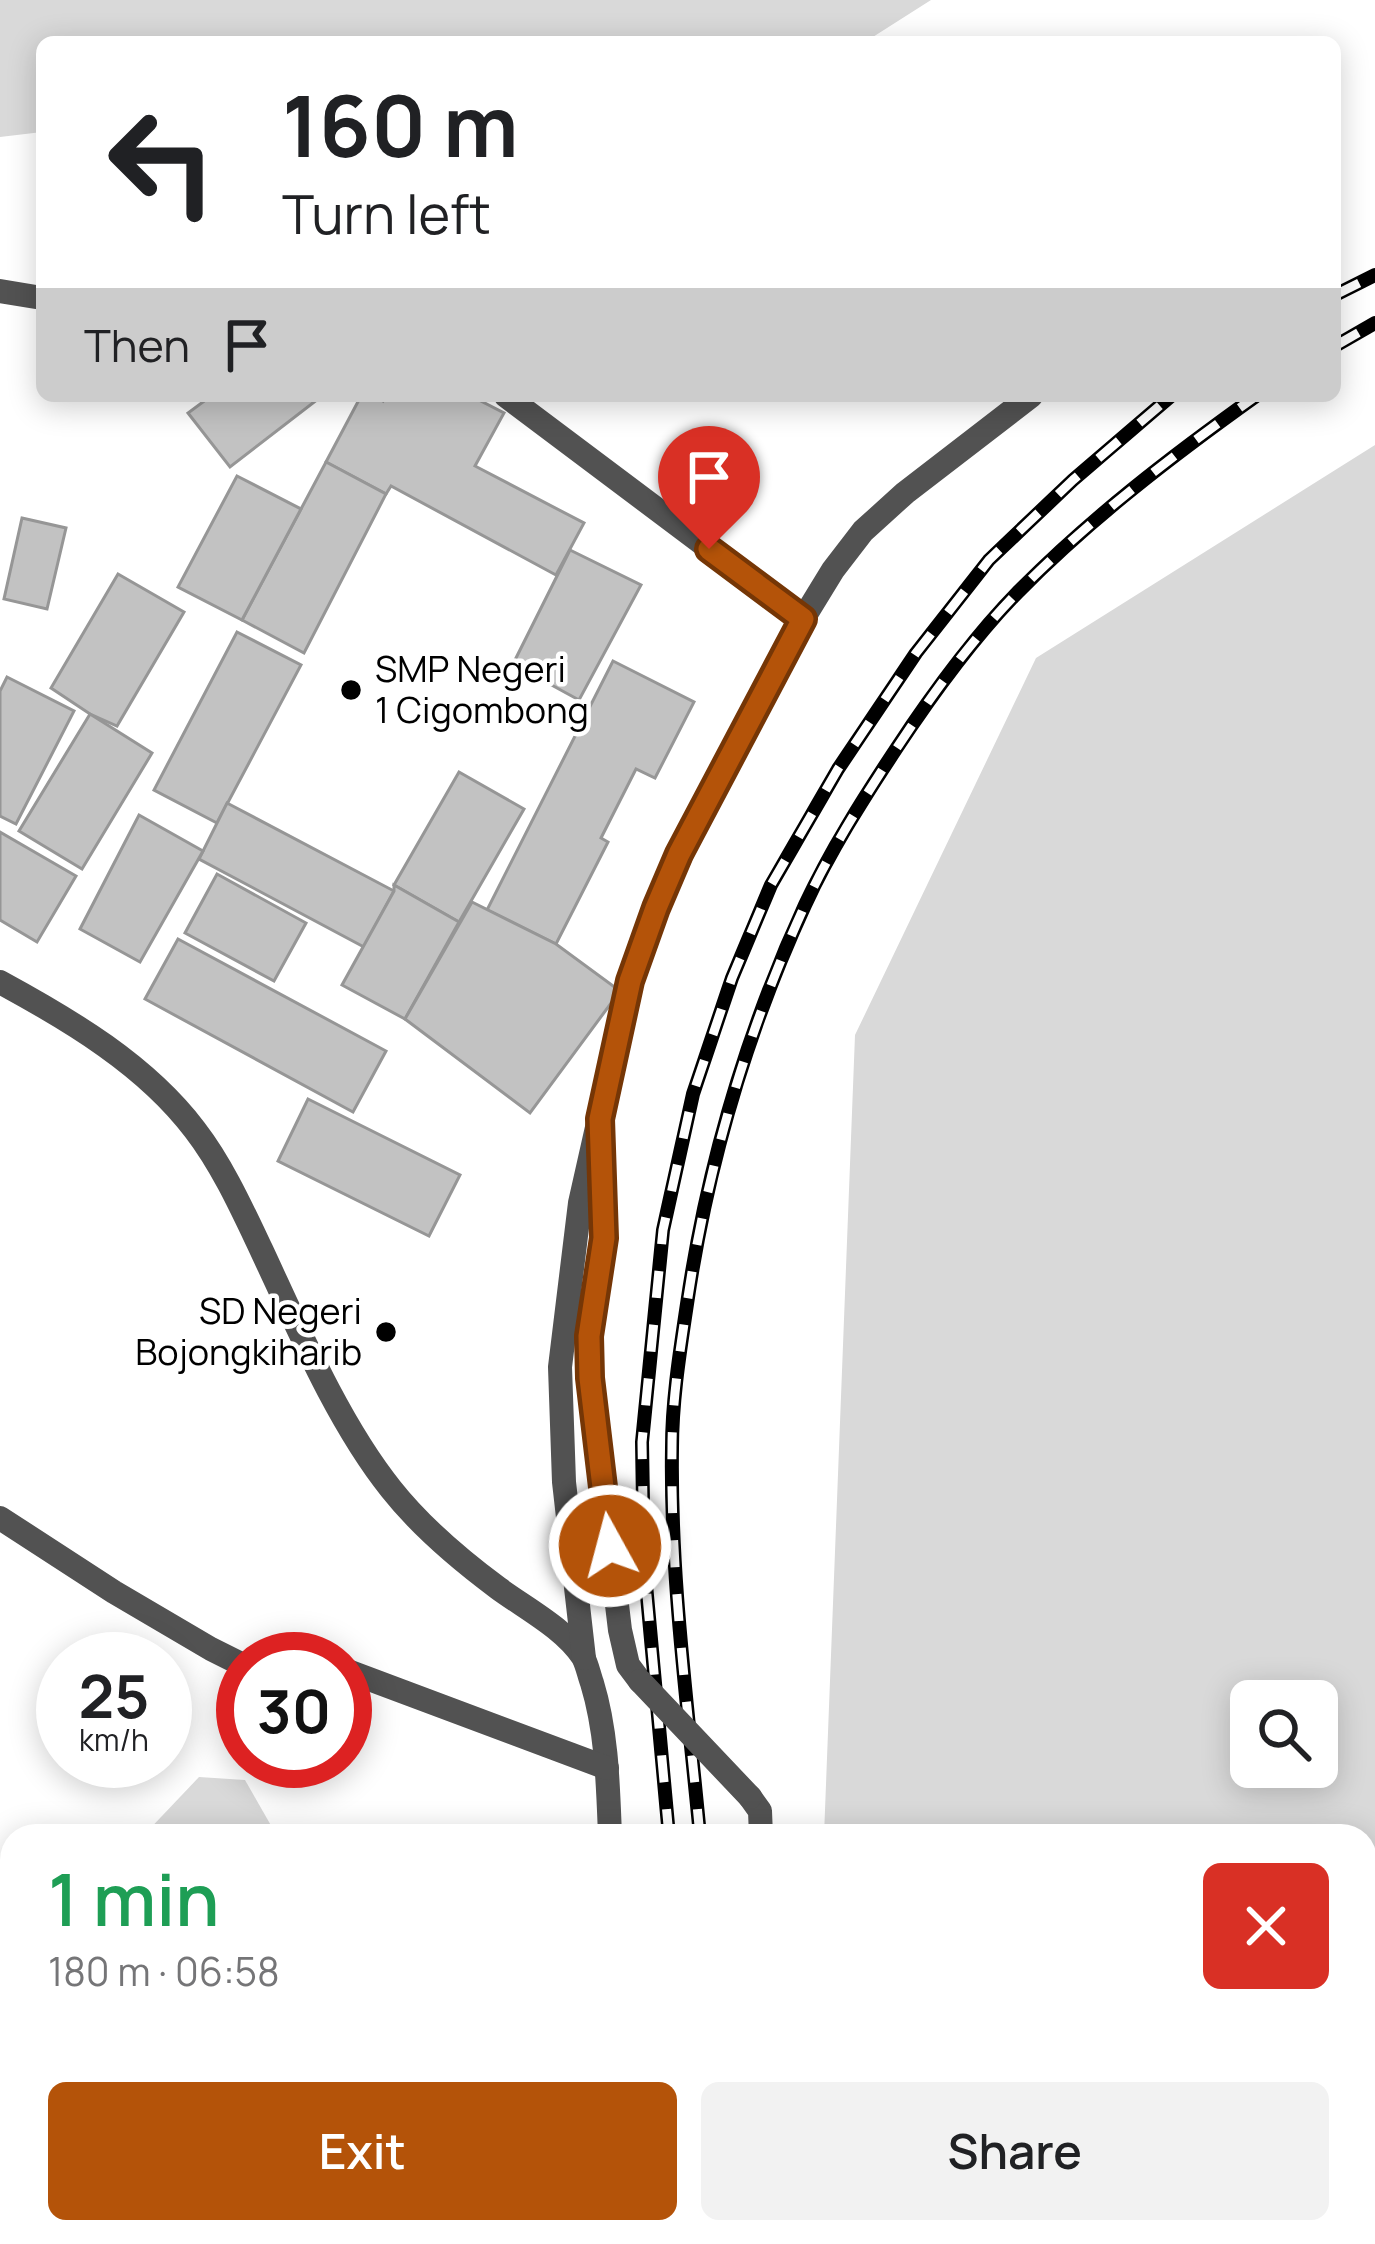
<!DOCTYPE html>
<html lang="en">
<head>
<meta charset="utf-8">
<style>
  :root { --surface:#fff; --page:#f2f2f2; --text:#202124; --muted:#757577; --accent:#b45309 }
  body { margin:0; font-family:Manrope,sans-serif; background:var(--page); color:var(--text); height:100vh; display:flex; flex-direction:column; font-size:45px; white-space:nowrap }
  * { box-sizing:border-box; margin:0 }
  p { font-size:39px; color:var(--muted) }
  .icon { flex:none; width:66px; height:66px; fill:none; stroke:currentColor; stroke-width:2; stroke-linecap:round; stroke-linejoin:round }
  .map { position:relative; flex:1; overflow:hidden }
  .drawer { position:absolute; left:0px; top:1824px; width:1377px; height:420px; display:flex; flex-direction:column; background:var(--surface); border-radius:36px 36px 0 0; box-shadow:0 6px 30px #0003 }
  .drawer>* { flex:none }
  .guide { position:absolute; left:36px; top:36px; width:1305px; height:366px; border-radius:18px; box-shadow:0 6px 30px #0003; background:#fff; color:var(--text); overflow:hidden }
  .fabs { position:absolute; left:1230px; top:1680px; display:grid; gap:24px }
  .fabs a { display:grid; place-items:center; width:108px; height:108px; border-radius:18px; background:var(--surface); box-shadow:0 6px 30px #0003; font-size:60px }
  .speed { position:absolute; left:36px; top:1632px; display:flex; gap:24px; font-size:60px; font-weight:700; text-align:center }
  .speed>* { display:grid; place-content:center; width:156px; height:156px; border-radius:50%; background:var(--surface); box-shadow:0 6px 30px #0003; line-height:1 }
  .speed small { font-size:30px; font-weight:400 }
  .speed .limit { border:18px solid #d22; background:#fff; color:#111 }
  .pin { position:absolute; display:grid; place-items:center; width:102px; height:102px; color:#fff; margin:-123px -51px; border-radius:50% 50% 50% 0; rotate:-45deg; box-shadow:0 0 12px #0007 }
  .pin .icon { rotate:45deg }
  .me { position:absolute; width:132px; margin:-66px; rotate:353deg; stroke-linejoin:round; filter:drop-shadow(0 0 9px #0008) }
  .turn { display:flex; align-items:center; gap:42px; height:252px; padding:0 48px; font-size:54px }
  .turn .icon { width:156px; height:156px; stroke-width:2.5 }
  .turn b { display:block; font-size:84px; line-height:102px }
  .then { display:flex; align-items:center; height:114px; padding:0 48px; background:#0003; gap:24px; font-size:45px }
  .round { display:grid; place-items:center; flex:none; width:126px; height:126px; border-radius:18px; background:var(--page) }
  .headline { display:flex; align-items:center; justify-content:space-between; height:204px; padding:0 48px }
  h1 { font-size:72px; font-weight:600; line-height:90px; color:#1e9e55 }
  .cta { display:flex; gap:24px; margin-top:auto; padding:24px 48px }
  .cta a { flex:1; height:138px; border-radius:18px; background:var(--accent); color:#fff; font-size:48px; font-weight:600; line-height:138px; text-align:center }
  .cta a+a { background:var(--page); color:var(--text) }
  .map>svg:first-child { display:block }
  .green { fill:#d9d9d9; fill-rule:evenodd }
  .building { fill:#c2c2c2; stroke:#969696; stroke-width:3 }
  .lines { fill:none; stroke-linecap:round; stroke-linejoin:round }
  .street { stroke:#525252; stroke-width:24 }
  .rail-casing { stroke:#000; stroke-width:14 }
  .rail { stroke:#fff; stroke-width:9; stroke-dasharray:27; stroke-linecap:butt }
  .street-bridge { stroke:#525252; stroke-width:24 }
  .route-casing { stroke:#753606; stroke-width:30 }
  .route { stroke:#b45309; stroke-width:21 }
  .poi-dot { fill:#000; stroke:#fff; stroke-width:4.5 }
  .labels { text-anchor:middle; stroke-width:9; stroke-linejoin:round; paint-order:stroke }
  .poi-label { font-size:36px; fill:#000; stroke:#fff; text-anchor:start }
</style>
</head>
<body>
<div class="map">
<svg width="1375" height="2244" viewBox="0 0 1375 2244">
  <rect width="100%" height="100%" fill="#fff"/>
  <g class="green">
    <polygon points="0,0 931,0 865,42 42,42 42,132 0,137"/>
    <path d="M1375,445V2244H808V2232H1365V1836H824L855,1035L1036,658ZM1251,1701H1317V1767H1251Z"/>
    <polygon points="199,1777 245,1780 277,1836 143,1836"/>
    <polygon points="12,1988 12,2232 255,2232 242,2244 0,2244 0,1998"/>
  </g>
  <g class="building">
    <polygon points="211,396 322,396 230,467 188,413"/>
    <polygon points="361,396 374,396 383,401 385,396 471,396 504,413 475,466 584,523 556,575 391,486 386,494 326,462"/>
    <polygon points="326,462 386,494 304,653 242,620"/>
    <polygon points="237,476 301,509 242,620 178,587"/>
    <polygon points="22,518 66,528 47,609 4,599"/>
    <polygon points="570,550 641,585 579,700 513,664"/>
    <polygon points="118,574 184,612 117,726 90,714 51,688"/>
    <polygon points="237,632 301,665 217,823 154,790"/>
    <polygon points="613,661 694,702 655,778 636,769 601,838 608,842 556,944 487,910"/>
    <polygon points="7,677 74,711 16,824 0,816 0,691"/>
    <polygon points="90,714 152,753 82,869 19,831"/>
    <polygon points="459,772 524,809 459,922 394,885"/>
    <polygon points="227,803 394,891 364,947 199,859"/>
    <polygon points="139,815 203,851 140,962 80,929"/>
    <polygon points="0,832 76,876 37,942 0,920"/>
    <polygon points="217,874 306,923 274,981 185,933"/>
    <polygon points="394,885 459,922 405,1019 342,985 394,891"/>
    <polygon points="472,902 556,944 620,991 530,1113 405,1019"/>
    <polygon points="178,939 386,1051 353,1112 145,999"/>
    <polygon points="308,1099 460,1175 429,1236 278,1161"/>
  </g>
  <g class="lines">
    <g class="street">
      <polyline points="0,291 42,298"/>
      <polyline points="506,396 803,619"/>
      <path d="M0,982C70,1020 146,1065 195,1130C222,1165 242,1209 261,1249C297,1326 338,1423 391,1489C421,1527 459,1559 498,1588C525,1608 564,1628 583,1657C587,1664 589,1675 592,1683C607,1732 608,1785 610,1836"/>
      <polyline points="601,1152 603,1238 589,1336 590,1378 620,1630 628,1665 640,1681"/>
      <polyline points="0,1518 114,1592 211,1649 243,1665"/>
      <polyline points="584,1658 564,1482 560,1367 580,1203 630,981 656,908 712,791 803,619 833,570 863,531 905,493 1031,396"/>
      <polyline points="345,1670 607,1768"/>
      <polyline points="750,1797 760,1811 761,1836"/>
      <polyline points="633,2232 635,2244"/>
      <polyline points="774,2244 775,2232"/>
    </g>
    <g class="rail-casing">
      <g id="rail">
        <polyline points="1335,295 1375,275"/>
        <polyline points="1335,346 1375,323"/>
        <polyline points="669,1836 644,1563 642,1442 663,1230 693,1094 732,978 771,885 838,769 916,653 989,560 1073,480 1171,396"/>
        <path d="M700,1836C688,1707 670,1577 672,1448C672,1400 680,1351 687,1304C707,1167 747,1031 805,905C830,851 863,799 896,749C933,693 972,639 1018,592C1091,518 1172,456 1256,396"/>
        <polyline points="704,2244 704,2232"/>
        <polyline points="734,2244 735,2232"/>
      </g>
    </g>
    <use href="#rail" class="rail"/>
    <polyline class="street-bridge" points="640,1681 750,1797"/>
  </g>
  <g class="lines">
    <g class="route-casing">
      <polyline id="route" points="610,1546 590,1378 589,1336 604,1238 600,1119 630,981 656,908 679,854 803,619 709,549"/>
    </g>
    <use href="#route" class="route"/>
  </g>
  <g class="poi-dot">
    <circle cx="351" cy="690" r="12"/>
    <circle cx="386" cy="1332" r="12"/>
  </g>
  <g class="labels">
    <g class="poi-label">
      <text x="375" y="682">SMP Negeri<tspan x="375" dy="41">1 Cigombong</tspan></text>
      <text x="362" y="1324" text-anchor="end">SD Negeri<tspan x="362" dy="41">Bojongkiharib</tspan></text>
    </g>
  </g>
</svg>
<div class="fabs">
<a><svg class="icon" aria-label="search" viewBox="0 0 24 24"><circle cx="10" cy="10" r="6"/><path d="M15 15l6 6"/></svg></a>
</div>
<div class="speed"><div>25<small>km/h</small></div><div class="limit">30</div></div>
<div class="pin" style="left:709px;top:549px;background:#d93025"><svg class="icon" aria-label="arrive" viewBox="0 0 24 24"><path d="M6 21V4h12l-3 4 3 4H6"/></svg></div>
<svg class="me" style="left:610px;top:1546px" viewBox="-20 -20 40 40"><circle r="17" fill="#b45309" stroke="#fff" stroke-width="3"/><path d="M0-11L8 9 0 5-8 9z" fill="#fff"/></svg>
<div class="guide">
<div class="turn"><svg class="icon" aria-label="left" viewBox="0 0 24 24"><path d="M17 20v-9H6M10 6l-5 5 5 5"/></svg><div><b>160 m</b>Turn left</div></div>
<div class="then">Then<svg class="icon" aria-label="arrive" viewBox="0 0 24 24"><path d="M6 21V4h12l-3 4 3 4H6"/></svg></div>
</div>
<section class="drawer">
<div class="headline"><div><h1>1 min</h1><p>180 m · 06:58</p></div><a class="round" style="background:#d93025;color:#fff"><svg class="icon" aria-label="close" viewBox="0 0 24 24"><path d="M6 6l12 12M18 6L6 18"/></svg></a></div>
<div class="cta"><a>Exit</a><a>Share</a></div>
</section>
</div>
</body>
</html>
